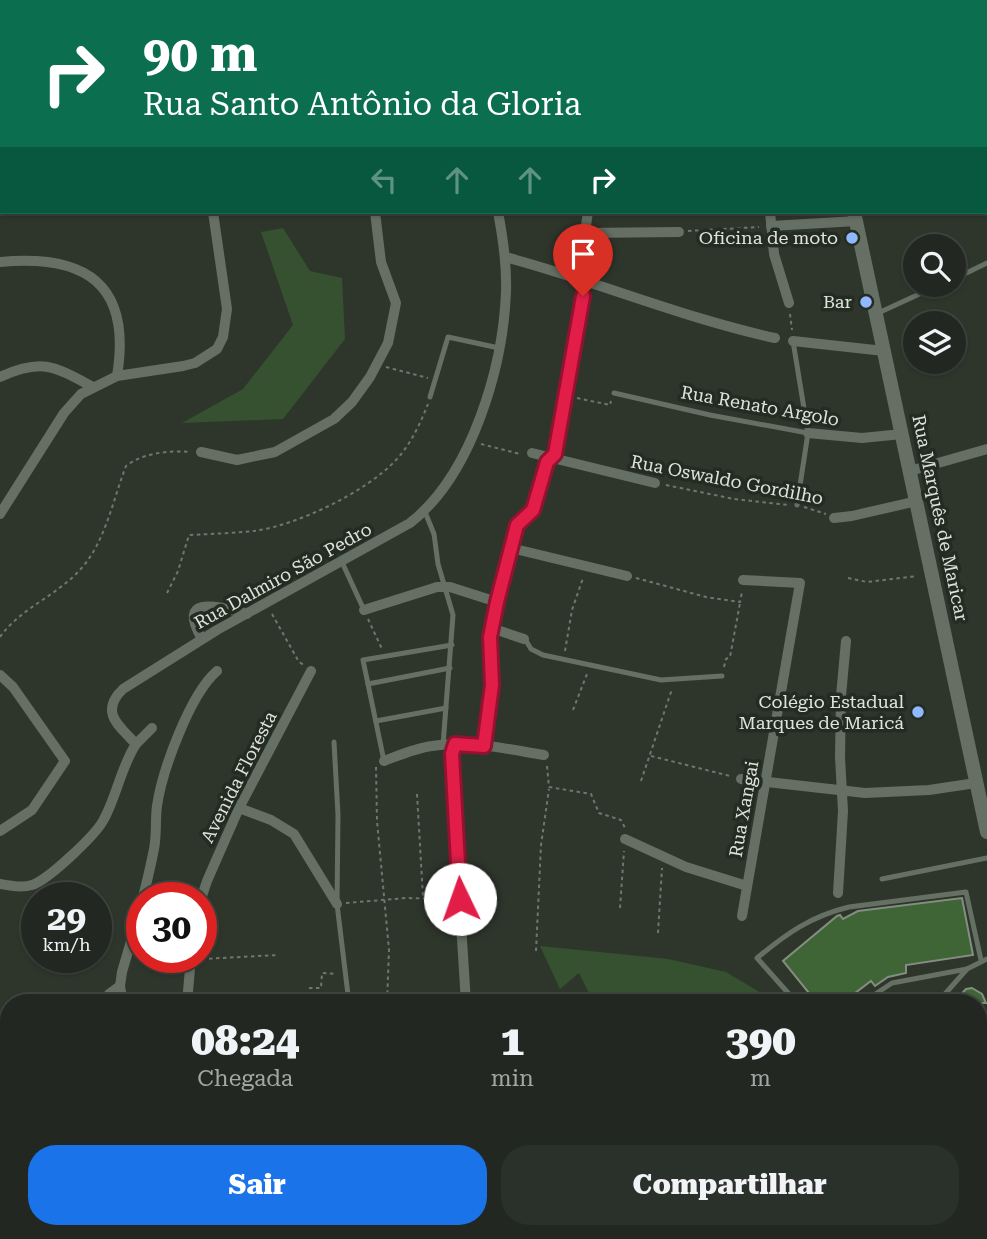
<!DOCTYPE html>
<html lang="pt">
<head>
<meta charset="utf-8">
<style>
  :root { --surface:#222821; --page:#2a302a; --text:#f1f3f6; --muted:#a2a6a5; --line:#3f443f; --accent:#1a73e8 }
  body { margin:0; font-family:"Roboto Serif",serif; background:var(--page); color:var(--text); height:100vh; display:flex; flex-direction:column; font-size:26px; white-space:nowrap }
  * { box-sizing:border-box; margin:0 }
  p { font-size:23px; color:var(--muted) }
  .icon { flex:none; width:38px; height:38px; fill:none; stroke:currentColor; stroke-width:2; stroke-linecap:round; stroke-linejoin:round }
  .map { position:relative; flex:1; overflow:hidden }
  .panel { position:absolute; left:0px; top:994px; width:987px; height:245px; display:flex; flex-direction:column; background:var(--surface); border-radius:28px 28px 0 0; box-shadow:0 2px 5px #0004,0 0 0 2px var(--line) }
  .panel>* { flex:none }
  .banner { position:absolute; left:0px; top:0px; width:987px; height:214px; box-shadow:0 2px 5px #0004,0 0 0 2px var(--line); background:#0b6e4f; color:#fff; overflow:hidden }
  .fabs { position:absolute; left:903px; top:234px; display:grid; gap:14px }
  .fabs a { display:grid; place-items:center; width:63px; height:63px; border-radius:50%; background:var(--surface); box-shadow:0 2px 5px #0004,0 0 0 2px var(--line); font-size:35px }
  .speed { position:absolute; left:21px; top:882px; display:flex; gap:14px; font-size:35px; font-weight:700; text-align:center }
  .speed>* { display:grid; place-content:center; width:91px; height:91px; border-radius:50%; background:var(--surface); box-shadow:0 2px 5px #0004,0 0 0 2px var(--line); line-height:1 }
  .speed small { font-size:18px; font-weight:400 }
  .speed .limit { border:10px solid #d22; background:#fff; color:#111 }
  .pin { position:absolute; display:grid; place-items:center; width:60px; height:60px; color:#fff; margin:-72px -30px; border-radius:50% 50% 50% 0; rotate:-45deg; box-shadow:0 0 7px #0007 }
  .pin .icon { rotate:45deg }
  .me { position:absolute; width:77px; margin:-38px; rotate:357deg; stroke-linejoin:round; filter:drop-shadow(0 0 5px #0008) }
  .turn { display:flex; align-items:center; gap:24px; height:147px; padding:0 28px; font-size:32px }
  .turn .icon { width:91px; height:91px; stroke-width:2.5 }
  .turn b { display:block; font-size:49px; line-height:60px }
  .lanes { display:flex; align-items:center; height:66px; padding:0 28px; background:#0003; justify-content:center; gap:35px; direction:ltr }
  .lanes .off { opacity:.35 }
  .eta { display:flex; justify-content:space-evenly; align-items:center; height:119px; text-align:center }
  .eta b { font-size:42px; font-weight:800; line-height:49px }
  .cta { display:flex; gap:14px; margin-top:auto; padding:14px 28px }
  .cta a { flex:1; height:80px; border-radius:28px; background:var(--accent); color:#fff; font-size:28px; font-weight:800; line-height:80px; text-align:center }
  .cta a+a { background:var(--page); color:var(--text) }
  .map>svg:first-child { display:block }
  .green { fill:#35512f }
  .building { fill:#3f6537; stroke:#838e81; stroke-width:2 }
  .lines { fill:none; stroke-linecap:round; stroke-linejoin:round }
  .path { stroke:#6f766d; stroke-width:2; stroke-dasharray:3.5 3.5; stroke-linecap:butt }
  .lane { stroke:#656f63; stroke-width:5 }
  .street { stroke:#656f63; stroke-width:10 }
  .secondary { stroke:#656f63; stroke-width:14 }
  .route-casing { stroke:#92132f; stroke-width:18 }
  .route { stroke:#e11d48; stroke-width:12 }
  .poi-dot { fill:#8fb8fd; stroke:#242c22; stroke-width:2.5 }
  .labels { text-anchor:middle; stroke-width:7; stroke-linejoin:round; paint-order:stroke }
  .poi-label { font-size:18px; fill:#dee3dc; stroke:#242c22; text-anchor:end }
  .street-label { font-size:18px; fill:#dee3dc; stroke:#242c22 }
</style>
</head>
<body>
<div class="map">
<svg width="987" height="1239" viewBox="0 0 987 1239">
  <rect width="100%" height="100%" fill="#2e362c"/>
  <g class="green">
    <polygon points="283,228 310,271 342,278 345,339 283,419 182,423 243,389 293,325 261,232"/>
    <polygon points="540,946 668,959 726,972 778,1003 594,1003 579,973 560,989"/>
    <polygon points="670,1230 748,1230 749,1239 680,1239"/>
  </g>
  <g class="building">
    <polygon points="962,898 973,955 906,965 906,973 888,977 875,986 871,981 842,1003 817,1003 783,961 837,916 840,915 843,919 858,911"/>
    <polygon points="972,988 982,994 986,1003 953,1003 966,989"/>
    <polygon points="978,1085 987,1093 987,1121 983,1125 978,1121"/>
    <polygon points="786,1230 864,1230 869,1239 787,1239"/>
  </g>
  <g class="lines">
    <g class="path">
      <polyline points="688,231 759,227"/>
      <polyline points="790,314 792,330"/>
      <polyline points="386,367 428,378"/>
      <polyline points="577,398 610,405 611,401"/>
      <polyline points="481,444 520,454"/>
      <polyline points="666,485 734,499 788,505"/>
      <polyline points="804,507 826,514"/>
      <polyline points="636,578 706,597 740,602 742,592"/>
      <polyline points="848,578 867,582 917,576"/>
      <path d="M167,593L178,571L189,535C211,534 233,533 254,531C298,525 366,492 396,460C411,444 420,424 428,404"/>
      <polyline points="272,614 299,662 304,665"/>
      <polyline points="368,619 382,649"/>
      <path d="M0,637C19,610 53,597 76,574C105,546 112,502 126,466C142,453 170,450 190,452"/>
      <polyline points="565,651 572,610 583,578"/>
      <polyline points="724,667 726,659 730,657 740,603"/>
      <polyline points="573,710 587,674"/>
      <polyline points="651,756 730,776"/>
      <polyline points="547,766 549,787 591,794 599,813 621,820 625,828"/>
      <polyline points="376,767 377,821 389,950 387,1003"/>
      <polyline points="641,781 672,689"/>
      <polyline points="417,794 423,897"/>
      <polyline points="346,903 406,898 448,899"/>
      <polyline points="620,908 624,851"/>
      <polyline points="658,933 662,868"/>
      <polyline points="536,951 541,845 549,789"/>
      <polyline points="202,959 278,955"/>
      <polyline points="267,1003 267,995 309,995 310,988 321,988 322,973 336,974"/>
      <polyline points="426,1230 434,1239"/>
      <polyline points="356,1239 358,1239"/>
    </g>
    <g class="lane">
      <polyline points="778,0 781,2"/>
      <polyline points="745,2 757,0"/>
      <polyline points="954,279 987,263"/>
      <polyline points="876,314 939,285"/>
      <polyline points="793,341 808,433 797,505"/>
      <polyline points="614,393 710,415 808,433"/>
      <polyline points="430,397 448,337 499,348"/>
      <polyline points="425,512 434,534 438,564 453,615 443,745"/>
      <polyline points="341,560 364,610"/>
      <polyline points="525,639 531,649 543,655 661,680 722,676"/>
      <polyline points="368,684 450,668"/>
      <polyline points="376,721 446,708"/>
      <polyline points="334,742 338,815 337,904 349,1003"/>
      <polyline points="384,761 363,660 452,645"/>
      <polyline points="882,879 987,858"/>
      <path d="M797,1003L757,958C786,934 811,916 849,907L966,892L981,960"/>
      <polyline points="862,1003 892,983 967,969 987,959"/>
      <polyline points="937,1003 967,969"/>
      <polyline points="978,1143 987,1135"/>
      <polyline points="978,1162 987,1170"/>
      <polyline points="506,1230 511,1239"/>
      <polyline points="753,1230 753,1239"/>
      <polyline points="880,1230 890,1239"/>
    </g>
    <g class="street">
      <polyline points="202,0 204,2"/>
      <polyline points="379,0 381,2"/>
      <polyline points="452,0 453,2"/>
      <polyline points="865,1 885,0"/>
      <polyline points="16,2 20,0"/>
      <polyline points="553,2 553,0"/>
      <polyline points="0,13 2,12"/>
      <polyline points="985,77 987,77"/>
      <polyline points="0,158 2,157"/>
      <polyline points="770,212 774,254 789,303"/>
      <polyline points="771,226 857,221"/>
      <polyline points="585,233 679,232"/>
      <path d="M505,257C596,281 683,318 775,338"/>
      <path d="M0,262C86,254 132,284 117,376"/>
      <polyline points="793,341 884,351"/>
      <path d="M0,377C42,358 54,366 93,387"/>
      <polyline points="808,433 862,438 902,434"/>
      <polyline points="201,452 237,460 275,452 334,419 352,402 370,377 388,343 396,303 381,262 375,212"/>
      <polyline points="532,453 655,483"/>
      <polyline points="910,471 987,449"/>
      <polyline points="0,514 64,413 81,394 117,376 183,366 195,363 217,349 223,337 227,309 213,212"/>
      <polyline points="834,518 852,516 917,501"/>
      <polyline points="511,548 627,576"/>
      <polyline points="364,610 437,587 450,587 497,602"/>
      <polyline points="491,628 524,639"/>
      <path d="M202,639C175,593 220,607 247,614"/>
      <polyline points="0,675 13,687 65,761 32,810 0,831"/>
      <polyline points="136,744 152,728"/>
      <polyline points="455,744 451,764 466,1003"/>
      <polyline points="484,746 492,685 490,643 491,628 517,525 533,510 547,462 555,454 583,296 579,272 588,212"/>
      <path d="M384,761C400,755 416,748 432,746C469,740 507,749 544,755"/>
      <polyline points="741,779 865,793 929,790 976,783"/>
      <polyline points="239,808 271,820 294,834 337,904"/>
      <polyline points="625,839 686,867 747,886"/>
      <path d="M0,884C11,886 22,888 32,885C48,880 97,834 104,819C117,795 121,767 136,744C119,726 99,712 123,689L217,630L410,523C472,475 503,367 506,292C507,264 503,238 498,212"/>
      <polyline points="838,893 843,811 840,757 841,696 846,641"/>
      <polyline points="201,899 207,881 239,808 311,671"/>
      <polyline points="742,916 800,583 743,580"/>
      <polyline points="103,1003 109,994 120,986"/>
      <path d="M123,1003L120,986L122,972C134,932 146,890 154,849C157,834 155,820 157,806C162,771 190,694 217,671"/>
      <polyline points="187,1003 191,957"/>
      <polyline points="68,1239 71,1230"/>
    </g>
    <g class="secondary">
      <polyline points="806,0 807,2"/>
      <polyline points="854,212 987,832"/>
      <polyline points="0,1186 9,1188"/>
      <polyline points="199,1230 224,1239"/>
      <polyline points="133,1239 135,1230"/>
    </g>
  </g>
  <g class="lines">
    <g class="route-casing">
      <polyline id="route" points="460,899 452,754 455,744 484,746 492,685 490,637 497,602 517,525 533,510 547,462 555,454 583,296"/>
    </g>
    <use href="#route" class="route"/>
  </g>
  <g class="poi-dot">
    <circle cx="852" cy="238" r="7"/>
    <circle cx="866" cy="302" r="7"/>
    <circle cx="918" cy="712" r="7"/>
  </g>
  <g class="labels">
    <g class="poi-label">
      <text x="838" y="244">Oficina de moto</text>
      <text x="852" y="308">Bar</text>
      <text x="904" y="708">Colégio Estadual<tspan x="904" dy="21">Marques de Maricá</tspan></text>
    </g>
    <g class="street-label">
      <text transform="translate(760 406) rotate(10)" y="6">Rua Renato Argolo</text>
      <text transform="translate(727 480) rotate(11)" y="6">Rua Oswaldo Gordilho</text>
      <text transform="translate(940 518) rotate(78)" y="6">Rua Marquês de Maricar</text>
      <text transform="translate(283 576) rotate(-29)" y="6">Rua Dalmiro São Pedro</text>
      <text transform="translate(239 777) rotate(-63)" y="6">Avenida Floresta</text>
      <text transform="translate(744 809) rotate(-80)" y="6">Rua Xangai</text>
    </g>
  </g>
</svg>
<div class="fabs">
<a><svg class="icon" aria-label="search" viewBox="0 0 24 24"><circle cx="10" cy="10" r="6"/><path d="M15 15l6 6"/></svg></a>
<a><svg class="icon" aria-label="layers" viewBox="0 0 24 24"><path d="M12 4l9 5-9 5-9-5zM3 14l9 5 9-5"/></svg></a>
</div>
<div class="speed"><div>29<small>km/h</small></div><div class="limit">30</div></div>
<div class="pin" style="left:583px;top:296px;background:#d93025"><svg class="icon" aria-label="arrive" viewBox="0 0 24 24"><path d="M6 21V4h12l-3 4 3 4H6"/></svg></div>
<svg class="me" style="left:460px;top:899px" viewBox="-20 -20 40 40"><circle r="19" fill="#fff"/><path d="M0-13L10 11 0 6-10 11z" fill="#e11d48"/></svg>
<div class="banner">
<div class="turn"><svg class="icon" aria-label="right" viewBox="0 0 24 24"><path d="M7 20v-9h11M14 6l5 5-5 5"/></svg><div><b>90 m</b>Rua Santo Antônio da Gloria</div></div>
<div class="lanes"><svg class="icon off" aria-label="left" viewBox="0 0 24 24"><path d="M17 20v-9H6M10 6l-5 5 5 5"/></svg><svg class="icon off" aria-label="ahead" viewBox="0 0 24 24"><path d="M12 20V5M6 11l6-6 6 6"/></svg><svg class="icon off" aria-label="ahead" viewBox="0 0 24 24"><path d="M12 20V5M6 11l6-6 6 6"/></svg><svg class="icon" aria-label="right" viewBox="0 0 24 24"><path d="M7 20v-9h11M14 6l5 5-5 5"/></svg></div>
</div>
<section class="panel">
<div class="eta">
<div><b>08:24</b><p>Chegada</p></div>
<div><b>1</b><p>min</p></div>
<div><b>390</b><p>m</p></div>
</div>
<div class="cta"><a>Sair</a><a>Compartilhar</a></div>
</section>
</div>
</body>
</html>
